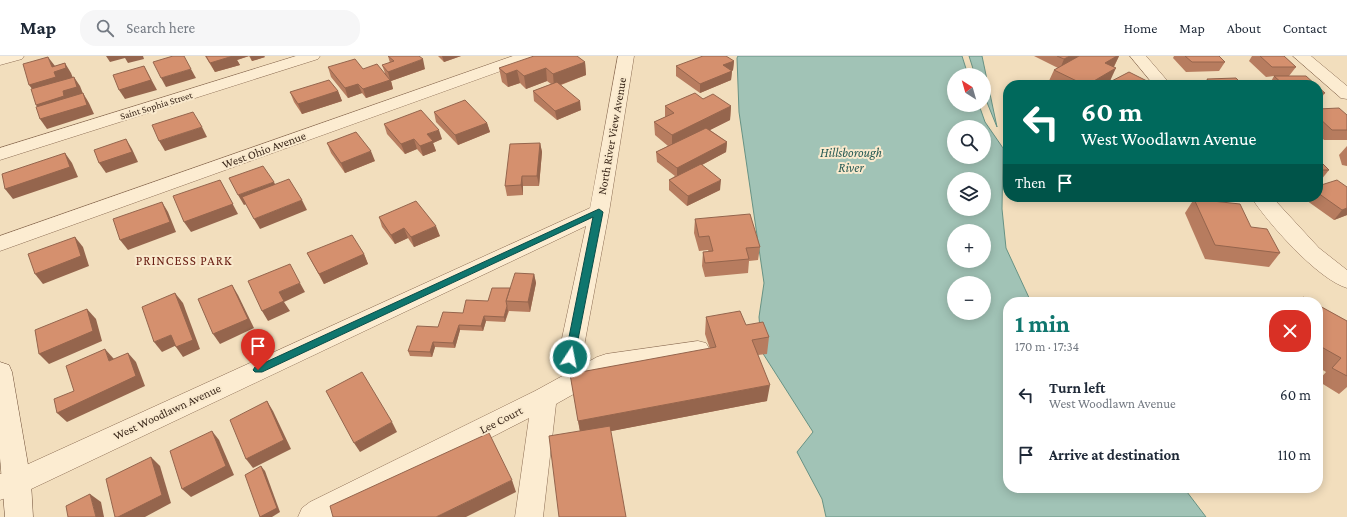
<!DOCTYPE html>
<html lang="en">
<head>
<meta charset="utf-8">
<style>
  :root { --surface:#fff; --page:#f6f6f7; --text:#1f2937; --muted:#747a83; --line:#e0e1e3; --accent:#0f766e }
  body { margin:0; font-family:"Crimson Pro",serif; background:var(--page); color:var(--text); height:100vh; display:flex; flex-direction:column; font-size:15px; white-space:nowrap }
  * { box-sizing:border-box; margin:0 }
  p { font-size:13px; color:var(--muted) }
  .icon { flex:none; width:22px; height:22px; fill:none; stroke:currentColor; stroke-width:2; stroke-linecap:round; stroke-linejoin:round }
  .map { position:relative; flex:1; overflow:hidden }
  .sheet { position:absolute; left:1003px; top:241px; width:320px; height:196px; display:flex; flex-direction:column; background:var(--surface); border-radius:16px; box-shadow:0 2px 10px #0003 }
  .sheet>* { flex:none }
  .guide { position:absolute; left:1003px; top:24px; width:320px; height:122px; border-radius:16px; box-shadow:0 2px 10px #0003; background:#00695c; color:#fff; overflow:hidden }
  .needle { width:26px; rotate:323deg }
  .controls { position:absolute; left:947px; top:12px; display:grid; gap:8px }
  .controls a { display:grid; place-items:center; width:44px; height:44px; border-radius:50%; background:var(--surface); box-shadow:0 2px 10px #0003; font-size:20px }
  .pin { position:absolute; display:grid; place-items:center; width:34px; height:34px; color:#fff; margin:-41px -17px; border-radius:50% 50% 50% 0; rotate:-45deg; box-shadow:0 0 4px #0007 }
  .pin .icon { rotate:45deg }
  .me { position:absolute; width:44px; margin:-22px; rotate:11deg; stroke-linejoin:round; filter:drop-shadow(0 0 3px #0008) }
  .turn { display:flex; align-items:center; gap:14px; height:84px; padding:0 12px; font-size:18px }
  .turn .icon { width:52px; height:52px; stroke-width:2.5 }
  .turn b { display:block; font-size:28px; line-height:34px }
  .then { display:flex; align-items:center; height:38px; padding:0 12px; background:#0003; gap:8px; font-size:15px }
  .round { display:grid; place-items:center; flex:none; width:42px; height:42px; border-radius:16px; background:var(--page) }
  .head { display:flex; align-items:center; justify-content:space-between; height:68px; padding:0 12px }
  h1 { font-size:24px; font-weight:700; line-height:30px; color:var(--accent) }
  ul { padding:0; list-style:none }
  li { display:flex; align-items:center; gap:12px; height:60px; padding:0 12px }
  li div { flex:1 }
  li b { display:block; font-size:15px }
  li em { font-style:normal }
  header { display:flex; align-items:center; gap:24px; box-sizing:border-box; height:56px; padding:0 20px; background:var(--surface); border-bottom:1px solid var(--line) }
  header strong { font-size:19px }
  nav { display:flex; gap:22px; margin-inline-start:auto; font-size:14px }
  .search { width:280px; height:36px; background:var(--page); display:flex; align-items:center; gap:10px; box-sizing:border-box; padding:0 14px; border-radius:16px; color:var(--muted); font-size:15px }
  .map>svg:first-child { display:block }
  .water { fill:#a1c3b6; stroke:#679284; fill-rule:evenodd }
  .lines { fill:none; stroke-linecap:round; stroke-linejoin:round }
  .street-casing { stroke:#8c6d54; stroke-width:1 }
  .secondary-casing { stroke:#6e4e37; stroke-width:1 }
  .street { fill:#fcecd1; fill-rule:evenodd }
  .secondary { fill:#fcecd1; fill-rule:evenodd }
  .wall { fill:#b77c5f }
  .shaded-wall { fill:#95654d }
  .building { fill:#d5906e; stroke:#95654d }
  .route { fill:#0f766e; stroke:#0a4d48 }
  .labels { text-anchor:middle; stroke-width:4; stroke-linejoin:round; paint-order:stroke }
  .far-street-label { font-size:10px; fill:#3a271a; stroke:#f9e9cd }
  .street-label { font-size:12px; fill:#3a271a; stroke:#f9e9cd }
  .water-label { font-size:13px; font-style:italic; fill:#285b54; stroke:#f9e9cd }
  .neighbourhood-label { font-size:13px; letter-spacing:1px; fill:#6b2015; stroke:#f9e9cd }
</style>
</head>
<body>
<header>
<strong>Map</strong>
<div class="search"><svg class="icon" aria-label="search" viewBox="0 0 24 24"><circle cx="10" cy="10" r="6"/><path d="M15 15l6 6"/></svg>Search here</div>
<nav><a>Home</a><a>Map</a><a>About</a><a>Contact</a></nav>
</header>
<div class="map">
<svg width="1347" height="461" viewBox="0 0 1347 461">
  <rect width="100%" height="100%" fill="#f2debd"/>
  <g class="water">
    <path d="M738,0H962L968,19H954V49H979L985,66L1003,92L1002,153L1006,192L1031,246H1008V432H1184L1206,461H826L822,443L797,396L813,376L762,296L759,261L764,227L739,56L737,2ZM954,71H984V101H954ZM954,123H984V153H954ZM954,175H984V205H954ZM954,227H984V257H954Z"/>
    <polygon points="969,0 982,0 997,71 984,39 984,19 975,19"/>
  </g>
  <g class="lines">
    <g class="street-casing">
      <g id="street">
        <polygon points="0,0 24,0 22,3 0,9"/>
        <polygon points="296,0 320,0 318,3 0,104 0,92"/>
        <polygon points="513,0 536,0 534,3 0,195 0,180"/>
        <polygon points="618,0 634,0 609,156 582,301 578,308 570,311 562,308 558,301 586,170 27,435 0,444 0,418 13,415 590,152"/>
        <polygon points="1130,0 1146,0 1171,29 1154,29"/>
        <polygon points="1293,0 1311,0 1347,30 1347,43 1341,42"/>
        <path d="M1251,141H1272L1319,192L1347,214V232C1317,223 1268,167 1251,141Z"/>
        <polygon points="698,285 706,287 710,294 706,301 611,317 556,348 543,461 515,461 529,362 336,461 298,461 302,452 310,446 535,335 597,301 606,298"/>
      </g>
    </g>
    <g class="secondary-casing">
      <polygon id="secondary" points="0,306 9,309 12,316 31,426 33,461 5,461 0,402"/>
    </g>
    <use href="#street" class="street"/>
    <use href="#secondary" class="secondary"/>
  </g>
  <g class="wall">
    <polygon points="205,0 264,0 265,1 252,5 249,0 237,4 240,9 215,16"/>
    <polygon points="388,0 425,13 391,25 393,33 366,42 362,37 348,42 331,21 328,11 363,13 385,17 382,9 390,7"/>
    <polygon points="438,0 461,0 444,6"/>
    <polygon points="1034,0 1119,0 1114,11 1110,25 1103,29 1052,29 1048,27 1054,14 1058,12"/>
    <polygon points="1174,0 1219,0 1225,6 1219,15 1186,16 1173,2"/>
    <polygon points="1252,0 1284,0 1296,11 1289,20 1316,29 1269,29 1274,20 1266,21 1249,5"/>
    <polygon points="734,5 733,14 732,15 731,24 700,37 676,20 676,10"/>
    <polygon points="585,6 586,19 561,29 581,54 557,64 534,45 533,35 551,28 547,25 526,33 520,27 508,31 502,26 499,12"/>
    <polygon points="1207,23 1243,29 1203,29"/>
    <polygon points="1318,31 1325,37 1318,46"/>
    <polygon points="338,35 342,45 302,58 294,46 290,36"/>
    <polygon points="703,43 731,50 730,64 710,74 727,86 726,96 702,109 720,134 687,150 669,134 669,124 675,120 657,106 656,96 668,90 655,79 654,66 665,61 665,50"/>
    <polygon points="1318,53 1347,59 1347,84 1324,84 1318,78"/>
    <polygon points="434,56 487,67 490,76 458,89 436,66"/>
    <polygon points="384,68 442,83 433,87 436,95 423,100 417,93 405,98 387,78"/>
    <polygon points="327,87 375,105 345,117 331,97"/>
    <polygon points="540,87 542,96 539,130 523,130 523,139 507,140 505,130"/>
    <polygon points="1347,90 1347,110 1342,109 1339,99"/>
    <polygon points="1318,103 1329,114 1321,124 1318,124"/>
    <polygon points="1318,130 1347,131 1347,159 1334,164 1303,142 1304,141 1318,141"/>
    <polygon points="1194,143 1251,171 1280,197 1269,211 1205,203 1185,157"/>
    <polygon points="379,161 440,180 414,191 408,182 395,188 382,171"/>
    <polygon points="695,163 760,191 758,204 749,205 748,217 705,221 702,210 703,196 709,196 708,194 699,195 694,177"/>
    <polygon points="307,197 364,198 368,208 324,228"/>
    <polygon points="534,218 536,227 530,256 509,255 505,266 486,265 483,275 460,274 455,292 435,291 432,301 410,300 408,295 438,271 463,257 488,245"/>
    <polygon points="1318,249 1347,265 1347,331 1339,338 1318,325 1326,316 1318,311"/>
    <polygon points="706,261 769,281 767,298 758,299 767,345 611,375 580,375 570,318 710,293 705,278"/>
  </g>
  <g class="shaded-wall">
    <polygon points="106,0 143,0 144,3 128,7 125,2 110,6"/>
    <polygon points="233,0 249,0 237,4 240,9 215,16 210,7"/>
    <polygon points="250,0 264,0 265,1 252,5"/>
    <polygon points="442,0 461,0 444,6"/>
    <polygon points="1070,0 1082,0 1060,13 1064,3"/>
    <polygon points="1117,0 1119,0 1113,12 1105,7"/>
    <polygon points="48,1 55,10 65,7 71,17 73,22 36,38 29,29 52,11"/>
    <polygon points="423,3 425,13 391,25 393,33 366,42 363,33 390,24 388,16"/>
    <polygon points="734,5 733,14 732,15 731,24 700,37 700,28 723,9"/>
    <polygon points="585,6 586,19 554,31 553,18"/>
    <polygon points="144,10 157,34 125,43 119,34"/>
    <polygon points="546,12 547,25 526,33 524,20"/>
    <polygon points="1116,12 1110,25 1103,29 1087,29"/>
    <polygon points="191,13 196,22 166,31 161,22"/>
    <polygon points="517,14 520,27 508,31 506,18"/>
    <polygon points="74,21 80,30 84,40 43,58 36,49 63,35"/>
    <polygon points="358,28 362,37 348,42 345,32"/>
    <polygon points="338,35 342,45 302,58 298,48"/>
    <polygon points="83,37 89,47 94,58 47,73 40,63"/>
    <polygon points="580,45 581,54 557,64 555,55"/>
    <polygon points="731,50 730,64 672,93 672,79"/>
    <polygon points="487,67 490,76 458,89 455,79"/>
    <polygon points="202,71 207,81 165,95 159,85"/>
    <polygon points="439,74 442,83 433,87 436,95 423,100 420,90 427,78"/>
    <polygon points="126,83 132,93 138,106 106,117 99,107"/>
    <polygon points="414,83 417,93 405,98 401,88"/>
    <polygon points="727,86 726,96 677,122 677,112"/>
    <polygon points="540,87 542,96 539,130 537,120"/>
    <polygon points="371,95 375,105 345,117 341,107"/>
    <polygon points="65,97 72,107 78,121 13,143 5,133"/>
    <polygon points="522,120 523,130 523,139 521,129"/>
    <polygon points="220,124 238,158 191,176 184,166"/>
    <polygon points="721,124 720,134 687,150 688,140"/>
    <polygon points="274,126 279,136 244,149 238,139"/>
    <polygon points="302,144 307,154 260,173 254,163"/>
    <polygon points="162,146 168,156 176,176 128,194 120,184"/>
    <polygon points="1347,152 1347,159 1334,164 1342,154"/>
    <polygon points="436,170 440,180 414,191 411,181"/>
    <polygon points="404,172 408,182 395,188 391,179"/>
    <polygon points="75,181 83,191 89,210 43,228 35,218"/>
    <polygon points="364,198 368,208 324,228 319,218"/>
    <polygon points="534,218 536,227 530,256 528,246"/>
    <polygon points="300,227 305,236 284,246 290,255 268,265 262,255 279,236"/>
    <polygon points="232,229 238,239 254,272 220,288 213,278"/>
    <polygon points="175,237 183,247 200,293 183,301 176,291"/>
    <polygon points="507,250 508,255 505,266 504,261"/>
    <polygon points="87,253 96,263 102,285 49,308 39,298"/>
    <polygon points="484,260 486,265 483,275 481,270"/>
    <polygon points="459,269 460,274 455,292 453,287"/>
    <polygon points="171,279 179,288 162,296 154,286"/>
    <polygon points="433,286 435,291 432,301 430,296"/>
    <polygon points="105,293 114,303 109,305"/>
    <polygon points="128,297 136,306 145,330 67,366 57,357"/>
    <polygon points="770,329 767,345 581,381 578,365"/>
    <polygon points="267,345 273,355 291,393 253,412 246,403"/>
    <polygon points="392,366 397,376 360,396 354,387"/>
    <polygon points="212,375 219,384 234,419 191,441 182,433"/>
    <polygon points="151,401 160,410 171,447 145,461 118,461"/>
    <polygon points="261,410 265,415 280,456 272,461 260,461"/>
    <polygon points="512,424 516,436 466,461 436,461"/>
    <polygon points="90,438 101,446 104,461 96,461"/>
  </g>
  <g class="building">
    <polygon points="173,0 184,0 191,13 161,22 153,6"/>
    <polygon points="206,0 233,0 210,7"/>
    <polygon points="388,0 419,0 423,3 388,16 382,9 394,5"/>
    <polygon points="534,0 577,0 585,6 553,18 546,12 524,20 517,14 506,18 499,12"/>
    <polygon points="703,0 726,0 734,5 723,9 732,15 700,28 676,10"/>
    <polygon points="1057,0 1070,0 1064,3"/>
    <polygon points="1079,0 1117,0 1105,7 1116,12 1087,29 1085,29 1054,14"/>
    <polygon points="1185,0 1219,0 1225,6 1192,6"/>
    <polygon points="1260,0 1284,0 1296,11 1272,11"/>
    <polygon points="48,1 52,11 65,7 66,12 54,16 56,21 29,29 23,8"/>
    <polygon points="355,3 363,13 377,8 390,24 363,33 358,28 345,32 328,11"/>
    <polygon points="144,10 151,24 119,34 113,19"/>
    <polygon points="1129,16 1149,26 1144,29 1104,29"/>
    <polygon points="1274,20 1306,20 1316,29 1284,29"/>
    <polygon points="74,21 77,31 63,35 64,40 36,49 31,33"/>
    <polygon points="1236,22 1243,29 1212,29 1207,23"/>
    <polygon points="329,24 338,35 298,48 290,36"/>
    <polygon points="557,26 580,45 555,55 533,35"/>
    <polygon points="1318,31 1325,37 1318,37"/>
    <polygon points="83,37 87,49 40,63 36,51"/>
    <polygon points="695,37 703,43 713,38 731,50 672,79 654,66 674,57 665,50"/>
    <polygon points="465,44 487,67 455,79 434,56"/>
    <polygon points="1339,52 1347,59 1347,74 1332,74 1318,61 1318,53"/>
    <polygon points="421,54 439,74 427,78 433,85 420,90 414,83 401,88 384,68"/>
    <polygon points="193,56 202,71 159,85 152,69"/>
    <polygon points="706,72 727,86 677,112 656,96"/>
    <polygon points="356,76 371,95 341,107 327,87"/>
    <polygon points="126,83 132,96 99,107 94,94"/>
    <polygon points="540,87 537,120 522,120 521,129 505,130 510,88"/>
    <polygon points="65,97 70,111 5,133 2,118"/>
    <polygon points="1318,103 1329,114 1318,114"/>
    <polygon points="701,108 721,124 688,140 669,124"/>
    <polygon points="263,110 274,126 238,139 229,122"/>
    <polygon points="289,123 302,144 254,163 242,141"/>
    <polygon points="220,124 233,148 184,166 173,140"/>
    <polygon points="1337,124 1347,131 1347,152 1342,154 1318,137 1318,130"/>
    <polygon points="1194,143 1240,148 1251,171 1267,173 1280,197 1215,189"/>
    <polygon points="416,145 436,170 411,181 404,172 391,179 379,161"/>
    <polygon points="162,146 170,166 120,184 113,163"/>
    <polygon points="750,158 760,191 746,192 749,203 705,207 703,196 713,195 709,180 699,181 695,163"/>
    <polygon points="352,179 364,198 319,218 307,197"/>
    <polygon points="75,181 81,200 35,218 28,198"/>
    <polygon points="290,208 300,227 279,236 284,245 262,255 248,225"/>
    <polygon points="515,217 534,218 528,246 506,245"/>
    <polygon points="232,229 248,263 213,278 198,243"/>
    <polygon points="492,232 510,232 506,245 507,250 504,261 484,260 481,270 459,269 453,287 433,286 430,296 408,295 417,270 438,271 443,256 463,257 466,244 488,245"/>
    <polygon points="175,237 193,284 176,291 171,279 154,286 142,251"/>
    <polygon points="1303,241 1312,246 1298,246"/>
    <polygon points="1318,249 1347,265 1347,320 1332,312 1341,302 1318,289"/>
    <polygon points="87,253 93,275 39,298 35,274"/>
    <polygon points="740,255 746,269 763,266 769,281 752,284 770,329 578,365 570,318 716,291 706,261"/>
    <polygon points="105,293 109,305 128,297 136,320 57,357 54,343 74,335 66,310"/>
    <polygon points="362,316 392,366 354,387 326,335"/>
    <polygon points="267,345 284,384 246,403 230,364"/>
    <polygon points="610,370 626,461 559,461 549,380"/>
    <polygon points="212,375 226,410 182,433 170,395"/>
    <polygon points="489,377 512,424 436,461 333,461 330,450"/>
    <polygon points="151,401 162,439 118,461 115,461 106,423"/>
    <polygon points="261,410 277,452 260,461 245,419"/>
    <polygon points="90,438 96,461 68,461 66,450"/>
  </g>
  <polygon class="route" points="599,153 603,156 574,304 570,305 565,301 593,161 262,316 255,316 253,314 255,311"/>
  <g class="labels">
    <g class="far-street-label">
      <text transform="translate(156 49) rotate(-17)" y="4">Saint Sophia Street</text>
    </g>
    <g class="street-label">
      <text transform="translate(612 80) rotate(-80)" y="4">North River View Avenue</text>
      <text transform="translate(264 94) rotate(-20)" y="4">West Ohio Avenue</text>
      <text transform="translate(167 356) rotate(-25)" y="4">West Woodlawn Avenue</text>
      <text transform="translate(501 364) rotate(-27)" y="4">Lee Court</text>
    </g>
    <g class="water-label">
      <text x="851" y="101">Hillsborough<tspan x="851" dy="15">River</tspan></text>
    </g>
    <g class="neighbourhood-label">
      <text x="184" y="209">PRINCESS PARK</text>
    </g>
  </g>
</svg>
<div class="controls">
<a><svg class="needle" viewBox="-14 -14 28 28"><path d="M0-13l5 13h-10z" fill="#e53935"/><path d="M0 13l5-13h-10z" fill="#747a83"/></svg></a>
<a><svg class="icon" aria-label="search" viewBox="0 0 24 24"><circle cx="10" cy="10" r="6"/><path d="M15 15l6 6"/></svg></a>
<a><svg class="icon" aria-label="layers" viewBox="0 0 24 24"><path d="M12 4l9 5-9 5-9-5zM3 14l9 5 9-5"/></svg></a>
<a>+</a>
<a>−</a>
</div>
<div class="pin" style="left:258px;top:314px;background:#d93025"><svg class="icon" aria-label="arrive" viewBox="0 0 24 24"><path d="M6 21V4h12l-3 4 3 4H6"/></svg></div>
<svg class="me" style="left:570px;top:301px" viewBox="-20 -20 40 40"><circle r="17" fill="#0f766e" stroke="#fff" stroke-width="3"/><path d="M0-11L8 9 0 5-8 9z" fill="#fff"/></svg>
<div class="guide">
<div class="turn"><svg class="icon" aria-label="left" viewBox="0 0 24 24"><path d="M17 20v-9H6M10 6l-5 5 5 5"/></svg><div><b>60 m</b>West Woodlawn Avenue</div></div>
<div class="then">Then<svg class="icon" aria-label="arrive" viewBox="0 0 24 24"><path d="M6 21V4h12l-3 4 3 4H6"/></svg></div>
</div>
<section class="sheet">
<div class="head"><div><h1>1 min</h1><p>170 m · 17:34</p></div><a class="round" style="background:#d93025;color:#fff"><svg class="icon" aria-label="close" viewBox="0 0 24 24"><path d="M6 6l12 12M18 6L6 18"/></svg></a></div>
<ul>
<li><svg class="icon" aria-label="left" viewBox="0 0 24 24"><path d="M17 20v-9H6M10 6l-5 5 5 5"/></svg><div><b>Turn left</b><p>West Woodlawn Avenue</p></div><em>60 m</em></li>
<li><svg class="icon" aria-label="arrive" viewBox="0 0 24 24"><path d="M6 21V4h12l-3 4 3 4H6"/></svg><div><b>Arrive at destination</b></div><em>110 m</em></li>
</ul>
</section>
</div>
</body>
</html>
